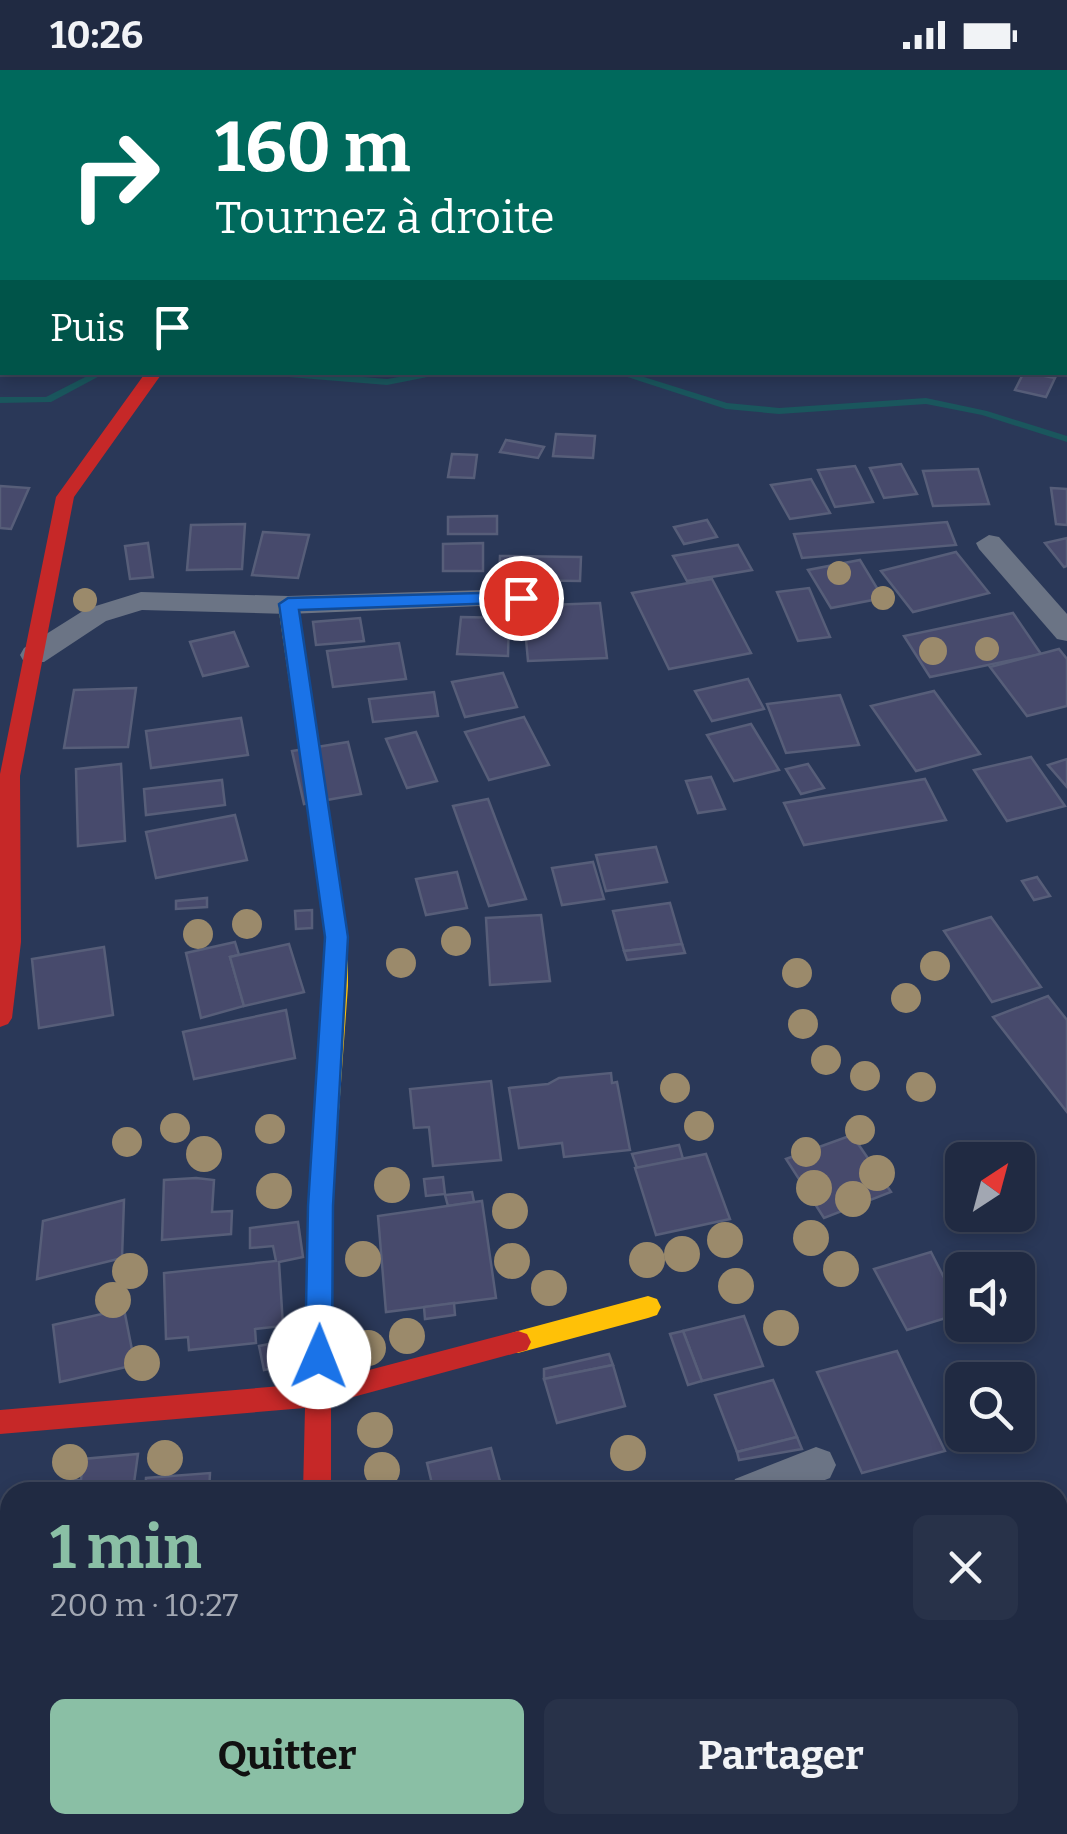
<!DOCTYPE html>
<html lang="fr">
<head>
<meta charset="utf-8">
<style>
  :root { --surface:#202a42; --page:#283249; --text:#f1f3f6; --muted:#a2a7b2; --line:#3d465b; --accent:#8abfa5 }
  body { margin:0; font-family:Bitter,serif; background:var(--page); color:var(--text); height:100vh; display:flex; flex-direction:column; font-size:38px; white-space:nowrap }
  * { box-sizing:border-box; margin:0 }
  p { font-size:32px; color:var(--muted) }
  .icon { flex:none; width:55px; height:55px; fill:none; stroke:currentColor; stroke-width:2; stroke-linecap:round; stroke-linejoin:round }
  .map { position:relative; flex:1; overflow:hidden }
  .details { position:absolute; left:0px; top:1412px; width:1068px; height:352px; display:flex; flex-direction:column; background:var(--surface); border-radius:30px 30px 0 0; box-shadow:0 5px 15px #0003,0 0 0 2px var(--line) }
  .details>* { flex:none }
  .banner { position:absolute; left:0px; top:0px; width:1068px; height:305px; box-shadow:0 5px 15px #0003,0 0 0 2px var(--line); background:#00695c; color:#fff; overflow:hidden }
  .needle { width:65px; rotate:36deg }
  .buttons { position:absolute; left:945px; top:1072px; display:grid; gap:20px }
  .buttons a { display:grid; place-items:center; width:90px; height:90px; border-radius:15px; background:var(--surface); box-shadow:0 5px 15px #0003,0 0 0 2px var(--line); font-size:50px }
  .pin { position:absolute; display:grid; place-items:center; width:85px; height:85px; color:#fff; margin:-42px; border:5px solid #fff; border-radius:50%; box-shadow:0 2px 10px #0007 }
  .me { position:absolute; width:110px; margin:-55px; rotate:1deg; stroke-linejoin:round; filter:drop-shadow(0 0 8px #0008) }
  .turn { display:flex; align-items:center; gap:35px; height:210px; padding:0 50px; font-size:45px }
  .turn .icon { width:130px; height:130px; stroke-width:2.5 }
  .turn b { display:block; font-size:70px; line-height:85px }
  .then { display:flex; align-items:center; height:95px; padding:0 50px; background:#0003; gap:20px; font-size:38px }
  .round { display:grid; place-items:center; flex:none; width:105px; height:105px; border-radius:15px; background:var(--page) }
  .head { display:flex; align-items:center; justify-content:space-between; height:170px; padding:0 50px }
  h1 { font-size:60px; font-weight:700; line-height:75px; color:var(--accent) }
  .action { display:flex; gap:20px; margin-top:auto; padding:20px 50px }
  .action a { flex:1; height:115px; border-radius:15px; background:var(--accent); color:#111; font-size:40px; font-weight:700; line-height:115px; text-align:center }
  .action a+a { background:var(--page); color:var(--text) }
  .status { display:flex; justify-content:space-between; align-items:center; height:70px; padding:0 50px; background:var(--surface); direction:ltr }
  .status svg { height:28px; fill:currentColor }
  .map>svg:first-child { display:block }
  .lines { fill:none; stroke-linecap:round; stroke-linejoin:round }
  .stream { fill:#1a565d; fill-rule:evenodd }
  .building { fill:#474a6c; stroke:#575e79; stroke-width:2.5 }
  .street { fill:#6b7485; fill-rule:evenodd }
  .slow { fill:#ffc107; fill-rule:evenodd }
  .jam { fill:#c62828; fill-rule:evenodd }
  .tree { fill:#9b8a6b }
  .route { fill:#1a73e8; stroke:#114b97; stroke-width:2.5 }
</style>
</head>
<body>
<div class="status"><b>10:26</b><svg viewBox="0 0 49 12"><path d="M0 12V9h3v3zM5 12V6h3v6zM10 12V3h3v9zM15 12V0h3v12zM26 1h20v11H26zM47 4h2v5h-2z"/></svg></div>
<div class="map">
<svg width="1067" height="1764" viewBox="0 0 1067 1764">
  <rect width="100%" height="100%" fill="#2a3858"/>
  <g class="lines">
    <g class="stream">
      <polygon points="95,302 107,302 51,332 0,333 0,327 46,327"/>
      <polygon points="260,302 305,302 387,309 428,302 453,302 387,315 264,305"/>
      <polygon points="612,302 628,302 727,333 779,338 926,328 987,341 1067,366 1067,372 982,345 926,334 779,344 726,339"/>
    </g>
  </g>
  <g class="building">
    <polygon points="1024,302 1055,308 1046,327 1015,320"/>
    <polygon points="556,364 595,366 593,388 553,386"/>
    <polygon points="506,370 544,377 538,388 500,382"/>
    <polygon points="452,384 477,385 474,408 448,407"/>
    <polygon points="901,394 917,424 884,428 870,398"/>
    <polygon points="855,396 873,432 835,437 818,400"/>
    <polygon points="978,399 989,434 933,436 923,401"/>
    <polygon points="811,409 830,443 790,449 771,415"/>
    <polygon points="0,416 29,418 11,459 0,458"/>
    <polygon points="1051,418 1067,419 1067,455 1056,454"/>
    <polygon points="497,446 497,464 448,464 448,447"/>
    <polygon points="707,450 717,467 684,474 674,457"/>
    <polygon points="947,452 956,475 802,488 794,464"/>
    <polygon points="245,454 242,499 187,500 191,455"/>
    <polygon points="263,462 309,465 298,508 252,505"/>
    <polygon points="1067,468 1067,496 1064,497 1045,473"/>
    <polygon points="148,473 153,507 130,509 125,476"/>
    <polygon points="483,473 483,501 443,501 443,474"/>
    <polygon points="738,475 752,500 687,511 673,486"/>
    <polygon points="956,482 989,523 913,542 881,501"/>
    <polygon points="500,486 581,487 580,511 499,510"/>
    <polygon points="860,490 883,528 831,538 808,500"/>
    <polygon points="712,509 751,583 669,599 632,523"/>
    <polygon points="809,518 830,567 798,571 777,522"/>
    <polygon points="600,533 607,588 528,591 523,536"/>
    <polygon points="1013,543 1041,584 930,607 904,566"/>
    <polygon points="461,547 509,548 508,586 457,584"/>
    <polygon points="360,548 364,571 316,575 313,552"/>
    <polygon points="234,562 248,596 203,606 190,572"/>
    <polygon points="399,573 406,609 333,617 327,581"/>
    <polygon points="1059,579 1067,589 1067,636 1027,646 990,597"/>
    <polygon points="503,603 517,637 465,647 452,612"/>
    <polygon points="748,609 764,639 712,651 695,621"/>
    <polygon points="136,618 128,677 64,678 74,620"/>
    <polygon points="934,621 980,684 916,701 871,636"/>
    <polygon points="434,622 438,646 373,652 369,629"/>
    <polygon points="840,625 859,675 786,683 767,634"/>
    <polygon points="524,647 549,695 489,710 465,662"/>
    <polygon points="241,648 248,685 151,698 146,661"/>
    <polygon points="751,654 779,700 734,711 707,665"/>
    <polygon points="416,662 437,711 407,718 386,669"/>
    <polygon points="348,672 361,724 304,734 292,681"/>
    <polygon points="1031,687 1065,736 1007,751 974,700"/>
    <polygon points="1067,689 1067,717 1048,695"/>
    <polygon points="121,694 125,771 78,776 76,699"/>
    <polygon points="808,694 824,718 801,724 786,699"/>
    <polygon points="711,707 725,739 698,743 686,711"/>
    <polygon points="925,709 946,750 804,775 784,733"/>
    <polygon points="222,710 225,735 146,745 144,719"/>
    <polygon points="488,729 526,829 489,836 453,736"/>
    <polygon points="235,745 247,790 156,808 146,762"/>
    <polygon points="656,777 667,812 606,821 596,785"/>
    <polygon points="593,792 604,829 562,835 552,798"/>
    <polygon points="457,802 467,838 426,845 416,809"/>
    <polygon points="1037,807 1050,826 1034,830 1022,811"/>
    <polygon points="207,828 207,837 176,839 176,831"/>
    <polygon points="670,833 682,874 624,881 613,841"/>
    <polygon points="312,840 312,858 296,859 295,841"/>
    <polygon points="541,845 550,911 490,915 486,848"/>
    <polygon points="991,847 1041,917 992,932 944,861"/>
    <polygon points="235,872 239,885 230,887 244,936 201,948 186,883"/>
    <polygon points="289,874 304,922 244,936 230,887"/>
    <polygon points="682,874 685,883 627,890 624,881"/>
    <polygon points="104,877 113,945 39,958 32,889"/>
    <polygon points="1048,926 1067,950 1067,1042 993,947"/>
    <polygon points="286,940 295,988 194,1009 183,962"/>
    <polygon points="611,1003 612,1013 617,1012 630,1080 564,1087 562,1073 519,1078 509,1018 548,1014 559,1008"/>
    <polygon points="491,1011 501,1090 433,1096 429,1057 414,1058 410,1019"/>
    <polygon points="852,1065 891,1122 824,1148 786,1089"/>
    <polygon points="679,1075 683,1089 637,1098 632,1084"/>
    <polygon points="706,1084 730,1149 656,1165 635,1098"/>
    <polygon points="443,1107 445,1124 426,1126 424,1109"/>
    <polygon points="196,1108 214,1110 212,1142 232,1141 231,1164 162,1170 164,1110"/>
    <polygon points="472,1122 474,1132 448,1136 445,1125"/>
    <polygon points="124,1130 122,1188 37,1209 43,1151"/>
    <polygon points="482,1131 496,1228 386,1242 378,1146"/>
    <polygon points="298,1152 303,1187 279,1192 283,1256 255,1259 256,1273 189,1280 188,1267 166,1269 164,1203 276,1191 273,1176 250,1178 250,1158"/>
    <polygon points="931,1182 962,1243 907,1260 874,1199"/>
    <polygon points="454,1233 455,1245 425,1249 424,1237"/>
    <polygon points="124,1239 135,1295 60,1312 53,1255"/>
    <polygon points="744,1246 763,1296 702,1311 683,1261"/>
    <polygon points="683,1261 702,1311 688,1315 670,1264"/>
    <polygon points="289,1270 294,1294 264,1300 259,1276"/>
    <polygon points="897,1281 945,1381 862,1403 817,1302"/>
    <polygon points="609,1284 613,1295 544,1309 544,1299"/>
    <polygon points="613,1295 625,1336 557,1353 544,1309"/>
    <polygon points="773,1310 797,1367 737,1382 715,1325"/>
    <polygon points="797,1367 802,1379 739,1390 737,1382"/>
    <polygon points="491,1378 503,1422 434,1422 427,1393"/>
    <polygon points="138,1384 134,1413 121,1415 121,1422 70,1422 71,1410 81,1410 83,1389"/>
    <polygon points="210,1403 209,1422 145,1422 146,1408"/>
    <polygon points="10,1540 10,1606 0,1608 0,1541"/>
    <polygon points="1067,1676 1067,1739 1058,1740 1058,1679"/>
    <polygon points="10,1695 10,1732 0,1737 0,1696"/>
    <polygon points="10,1737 10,1755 122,1755 122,1764 0,1764 0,1740"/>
    <polygon points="136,1755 227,1755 228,1764 137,1764"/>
    <polygon points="444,1755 525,1755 527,1764 445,1764"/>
    <polygon points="629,1755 652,1755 654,1764 580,1764"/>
    <polygon points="652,1755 711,1755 712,1761 654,1764"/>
    <polygon points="736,1755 855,1755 856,1764 738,1764"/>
  </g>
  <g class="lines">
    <g class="street">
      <polygon points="8,0 33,0 34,2 9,2"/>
      <polygon points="467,0 492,0 493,2 468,2"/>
      <polygon points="847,0 873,0 874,2 848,2"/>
      <polygon points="1067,79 1067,94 1065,95 1065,80"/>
      <polygon points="989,465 999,467 1067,544 1067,571 1057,569 979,479 976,473"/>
      <polygon points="521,519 531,522 535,528 531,534 288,544 142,540 106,551 44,592 24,592 20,585 24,578 86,539 141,522 288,526"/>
      <polygon points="816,1377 830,1382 836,1395 830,1408 794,1422 729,1422 735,1409"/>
      <rect x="302" y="1755" width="44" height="9"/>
    </g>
    <g class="slow">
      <polygon points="288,529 298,535 348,867 348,916 332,1138 329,1145 320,1148 311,1145 308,1138 326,916 326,867 278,535"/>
      <polygon points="648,1226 657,1229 661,1237 657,1245 648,1248 518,1283 509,1280 505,1272 509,1264 518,1261"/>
    </g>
    <g class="jam">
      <polygon points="146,302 163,302 74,427 20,706 21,872 12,948 8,954 0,957 0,704 56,427"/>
      <polygon points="320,1128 329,1131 332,1138 331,1310 518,1261 527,1264 531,1272 527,1280 331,1333 331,1422 303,1422 305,1338 0,1364 0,1340 305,1314 308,1138 311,1131"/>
    </g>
  </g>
  <g class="tree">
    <circle cx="839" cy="503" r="12"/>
    <circle cx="883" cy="528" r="12"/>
    <circle cx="85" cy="530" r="12"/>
    <circle cx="987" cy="579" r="12"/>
    <circle cx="933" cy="581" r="14"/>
    <circle cx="247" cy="854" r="15"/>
    <circle cx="198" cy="864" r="15"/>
    <circle cx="456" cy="871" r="15"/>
    <circle cx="401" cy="893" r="15"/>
    <circle cx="935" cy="896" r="15"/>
    <circle cx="797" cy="903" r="15"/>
    <circle cx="906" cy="928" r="15"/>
    <circle cx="803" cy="954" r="15"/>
    <circle cx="826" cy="990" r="15"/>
    <circle cx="865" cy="1006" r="15"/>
    <circle cx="921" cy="1017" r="15"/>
    <circle cx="675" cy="1018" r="15"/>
    <circle cx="699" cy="1056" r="15"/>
    <circle cx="175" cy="1058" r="15"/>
    <circle cx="270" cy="1059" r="15"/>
    <circle cx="860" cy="1060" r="15"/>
    <circle cx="127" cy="1072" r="15"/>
    <circle cx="204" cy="1084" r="18"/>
    <circle cx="806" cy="1082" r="15"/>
    <circle cx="877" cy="1103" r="18"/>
    <circle cx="392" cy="1115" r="18"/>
    <circle cx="814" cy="1118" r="18"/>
    <circle cx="274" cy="1121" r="18"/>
    <circle cx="853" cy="1129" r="18"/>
    <circle cx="510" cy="1141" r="18"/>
    <circle cx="811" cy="1168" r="18"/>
    <circle cx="725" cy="1170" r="18"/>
    <circle cx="682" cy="1184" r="18"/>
    <circle cx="363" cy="1189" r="18"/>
    <circle cx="647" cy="1190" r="18"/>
    <circle cx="512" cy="1191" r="18"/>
    <circle cx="841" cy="1199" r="18"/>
    <circle cx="130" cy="1201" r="18"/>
    <circle cx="736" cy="1216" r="18"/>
    <circle cx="549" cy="1218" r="18"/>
    <circle cx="113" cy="1230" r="18"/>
    <circle cx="781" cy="1258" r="18"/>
    <circle cx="407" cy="1266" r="18"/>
    <circle cx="368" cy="1278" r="18"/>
    <circle cx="142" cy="1293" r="18"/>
    <circle cx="375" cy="1360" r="18"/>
    <circle cx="628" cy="1383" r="18"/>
    <circle cx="165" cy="1388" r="18"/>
    <circle cx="70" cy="1392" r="18"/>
    <circle cx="382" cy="1400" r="18"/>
  </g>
  <polygon class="route" points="521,522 528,524 528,532 299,540 348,867 333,1136 332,1287 328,1295 319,1299 309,1295 305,1287 308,1136 325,867 279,534 288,528"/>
</svg>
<div class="buttons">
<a><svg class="needle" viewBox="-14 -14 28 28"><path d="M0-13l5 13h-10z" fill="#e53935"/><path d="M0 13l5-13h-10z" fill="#a2a7b2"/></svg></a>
<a><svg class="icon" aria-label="sound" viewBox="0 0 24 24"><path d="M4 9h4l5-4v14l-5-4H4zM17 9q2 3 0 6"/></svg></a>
<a><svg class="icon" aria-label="search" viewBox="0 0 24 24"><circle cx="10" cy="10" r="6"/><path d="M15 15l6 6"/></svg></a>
</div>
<div class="pin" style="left:521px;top:528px;background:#d93025"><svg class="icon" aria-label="arrive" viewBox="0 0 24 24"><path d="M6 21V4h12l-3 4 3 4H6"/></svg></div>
<svg class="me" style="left:319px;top:1287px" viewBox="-20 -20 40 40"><circle r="19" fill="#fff"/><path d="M0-13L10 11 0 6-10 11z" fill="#1a73e8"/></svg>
<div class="banner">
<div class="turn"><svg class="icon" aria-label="right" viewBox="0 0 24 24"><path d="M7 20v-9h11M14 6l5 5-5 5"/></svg><div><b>160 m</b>Tournez à droite</div></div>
<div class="then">Puis<svg class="icon" aria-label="arrive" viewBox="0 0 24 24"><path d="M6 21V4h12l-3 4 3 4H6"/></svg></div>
</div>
<section class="details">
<div class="head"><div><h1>1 min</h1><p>200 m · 10:27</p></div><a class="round"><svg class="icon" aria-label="close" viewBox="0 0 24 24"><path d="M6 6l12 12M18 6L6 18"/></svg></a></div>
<div class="action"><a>Quitter</a><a>Partager</a></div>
</section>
</div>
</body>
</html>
